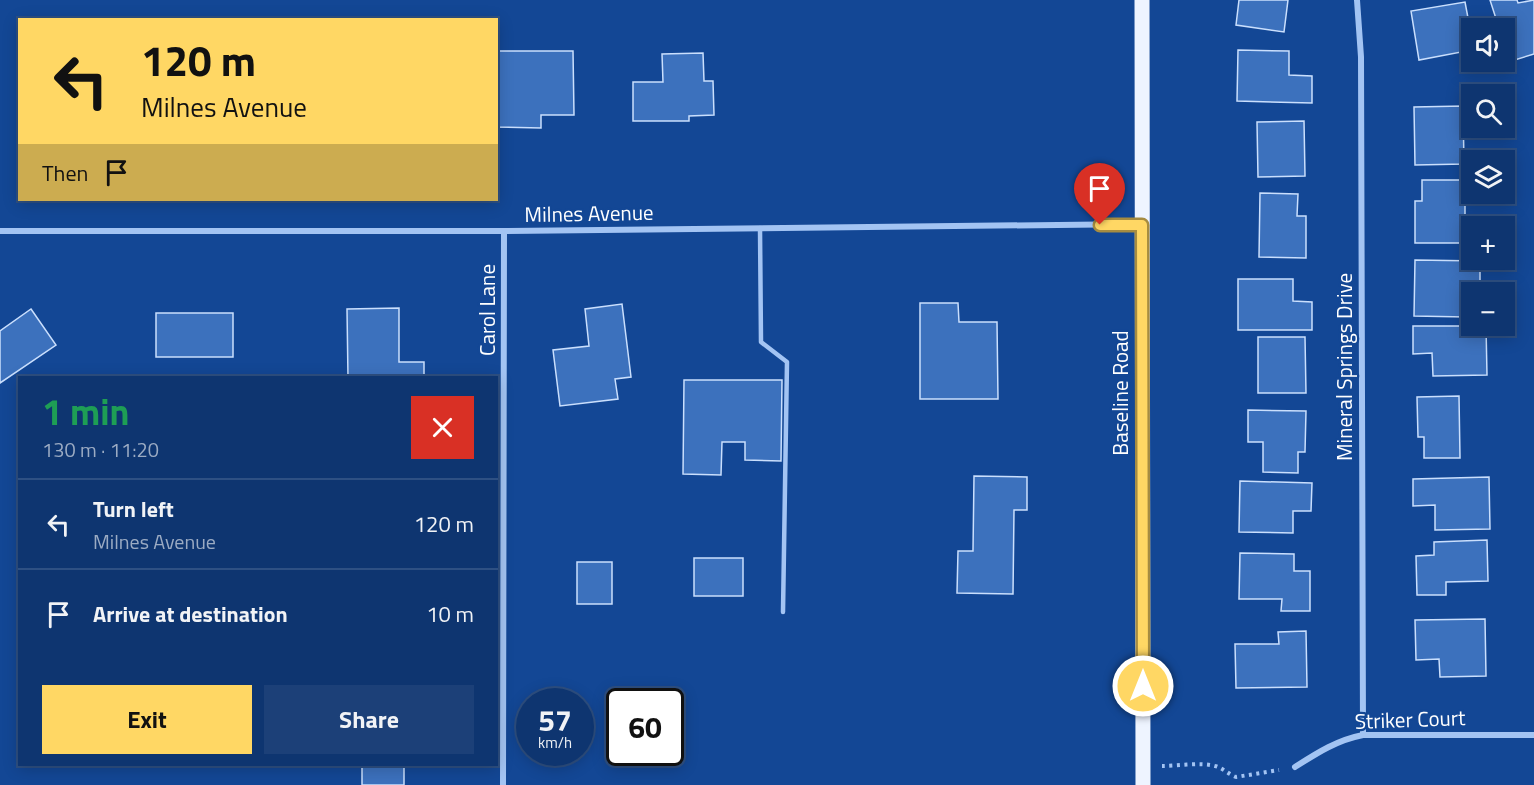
<!DOCTYPE html>
<html lang="en">
<head>
<meta charset="utf-8">
<style>
  :root { --surface:#0e3570; --page:#1c4078; --text:#f1f3f6; --muted:#9babc3; --line:#2e5083; --accent:#ffd764 }
  body { margin:0; font-family:"Titillium Web",sans-serif; background:var(--page); color:var(--text); height:100vh; display:flex; flex-direction:column; font-size:22px; white-space:nowrap }
  * { box-sizing:border-box; margin:0 }
  p { font-size:20px; color:var(--muted) }
  .icon { flex:none; width:33px; height:33px; fill:none; stroke:currentColor; stroke-width:2; stroke-linecap:round; stroke-linejoin:round }
  .map { position:relative; flex:1; overflow:hidden }
  .drawer { position:absolute; left:18px; top:376px; width:480px; height:390px; display:flex; flex-direction:column; background:var(--surface); border-radius:0px; box-shadow:0 3px 15px #0003,0 0 0 2px var(--line) }
  .drawer>* { flex:none }
  .top-card { position:absolute; left:18px; top:18px; width:480px; height:183px; border-radius:0px; box-shadow:0 3px 15px #0003,0 0 0 2px var(--line); background:#ffd764; color:#111; overflow:hidden }
  .buttons { position:absolute; left:1461px; top:18px; display:grid; gap:12px }
  .buttons a { display:grid; place-items:center; width:54px; height:54px; border-radius:0px; background:var(--surface); box-shadow:0 3px 15px #0003,0 0 0 2px var(--line); font-size:30px }
  .speed { position:absolute; left:516px; top:688px; display:flex; gap:12px; font-size:30px; font-weight:700; text-align:center }
  .speed>* { display:grid; place-content:center; width:78px; height:78px; border-radius:50%; background:var(--surface); box-shadow:0 3px 15px #0003,0 0 0 2px var(--line); line-height:1 }
  .speed small { font-size:15px; font-weight:400 }
  .speed .limit { border:3px solid #111; border-radius:9px; background:#fff; color:#111 }
  .pin { position:absolute; display:grid; place-items:center; width:51px; height:51px; color:#fff; margin:-62px -26px; border-radius:50% 50% 50% 0; rotate:-45deg; box-shadow:0 0 6px #0007 }
  .pin .icon { rotate:45deg }
  .me { position:absolute; width:66px; margin:-33px; rotate:0deg; stroke-linejoin:round; filter:drop-shadow(0 0 4px #0008) }
  .turn { display:flex; align-items:center; gap:21px; height:126px; padding:0 24px; font-size:27px }
  .turn .icon { width:78px; height:78px; stroke-width:2.5 }
  .turn b { display:block; font-size:42px; line-height:51px }
  .then { display:flex; align-items:center; height:57px; padding:0 24px; background:#0003; gap:12px; font-size:22px }
  .round { display:grid; place-items:center; flex:none; width:63px; height:63px; border-radius:0px; background:var(--page) }
  .head { display:flex; align-items:center; justify-content:space-between; height:102px; padding:0 24px }
  h1 { font-size:36px; font-weight:700; line-height:45px; color:#1e9e55 }
  .button { display:flex; gap:12px; margin-top:auto; padding:12px 24px }
  .button a { flex:1; height:69px; border-radius:0px; background:var(--accent); color:#111; font-size:24px; font-weight:700; line-height:69px; text-align:center }
  .button a+a { background:var(--page); color:var(--text) }
  ul { padding:0; list-style:none }
  li { display:flex; align-items:center; gap:18px; height:90px; padding:0 24px; border-top:2px solid var(--line) }
  li div { flex:1 }
  li b { display:block; font-size:22px }
  li em { font-style:normal }
  .map>svg:first-child { display:block }
  .building { fill:#3c71bd; stroke:#cadffd; stroke-width:1.5 }
  .lines { fill:none; stroke-linecap:round; stroke-linejoin:round }
  .path { stroke:#a3c4f3; stroke-width:4; stroke-dasharray:3 4.5; stroke-linecap:butt }
  .service { stroke:#a3c4f3; stroke-width:4.5 }
  .minor { stroke:#a3c4f3; stroke-width:6 }
  .primary { stroke:#eef4ff; stroke-width:15 }
  .route-casing { stroke:#a68c41; stroke-width:15 }
  .route { stroke:#ffd764; stroke-width:10 }
  .labels { text-anchor:middle; stroke-width:4.5; stroke-linejoin:round; paint-order:stroke }
  .street-label { font-size:21px; fill:#fff; stroke:#134795 }
</style>
</head>
<body>
<div class="map">
<svg width="1534" height="785" viewBox="0 0 1534 785">
  <rect width="100%" height="100%" fill="#134795"/>
  <g class="building">
    <polygon points="1239,0 1288,0 1284,32 1236,25"/>
    <polygon points="1490,0 1517,0 1518,3 1534,0 1534,54 1508,62 1504,49 1504,28 1499,28"/>
    <polygon points="1465,2 1472,39 1472,50 1419,60 1411,11"/>
    <polygon points="218,18 339,19 339,20 218,20"/>
    <polygon points="1238,50 1289,51 1289,75 1312,76 1312,103 1237,101"/>
    <polygon points="496,51 573,51 574,115 541,115 541,128 496,127"/>
    <polygon points="703,53 704,81 713,81 714,115 689,116 689,121 633,121 633,82 663,82 662,54"/>
    <polygon points="1463,106 1464,164 1415,165 1414,107"/>
    <polygon points="1304,121 1305,176 1258,177 1257,122"/>
    <polygon points="1422,180 1465,180 1465,218 1470,218 1470,243 1415,243 1415,201 1422,201"/>
    <polygon points="1260,193 1298,194 1297,216 1306,216 1306,258 1259,257"/>
    <polygon points="1415,260 1480,261 1480,289 1467,288 1466,317 1414,316"/>
    <polygon points="1238,279 1293,279 1293,301 1312,302 1312,330 1238,330"/>
    <polygon points="920,303 958,303 959,322 997,322 998,399 920,399"/>
    <polygon points="622,304 631,377 615,379 618,399 560,406 553,350 589,346 585,309"/>
    <polygon points="399,308 399,362 424,362 424,378 348,378 347,309"/>
    <polygon points="31,309 56,345 0,383 0,331"/>
    <rect x="156" y="313" width="77" height="44"/>
    <polygon points="1413,326 1486,326 1487,375 1433,376 1432,353 1413,354"/>
    <polygon points="1258,337 1305,337 1306,393 1258,393"/>
    <polygon points="684,380 782,380 781,461 745,460 745,442 722,442 721,475 683,474"/>
    <polygon points="1459,396 1460,458 1424,458 1424,437 1418,437 1417,397"/>
    <polygon points="1248,410 1306,411 1305,452 1298,452 1298,473 1263,472 1263,442 1248,442"/>
    <polygon points="974,476 1027,477 1027,510 1014,510 1013,594 957,593 958,551 973,551"/>
    <polygon points="1489,477 1490,529 1435,530 1435,505 1413,506 1413,479"/>
    <polygon points="1240,481 1312,483 1311,511 1293,511 1293,533 1239,532"/>
    <polygon points="1487,540 1488,581 1446,582 1446,595 1417,595 1416,556 1434,555 1434,542"/>
    <polygon points="1240,553 1294,554 1294,571 1310,571 1310,611 1281,611 1282,599 1239,599"/>
    <rect x="694" y="558" width="49" height="38"/>
    <rect x="577" y="562" width="35" height="42"/>
    <polygon points="1485,619 1486,676 1440,677 1439,659 1416,660 1415,620"/>
    <polygon points="1306,631 1307,687 1236,688 1235,644 1279,644 1278,632"/>
    <rect x="362" y="765" width="42" height="20"/>
  </g>
  <g class="lines">
    <path class="path" d="M1162,766C1177,766 1201,762 1215,766C1223,768 1228,774 1236,777L1279,770"/>
    <polyline class="service" points="760,228 761,342 787,362 783,612"/>
    <g class="minor">
      <polyline points="1357,0 1361,57 1363,735"/>
      <polyline points="0,231 504,231 1142,224"/>
      <path d="M1295,767C1317,753 1337,740 1363,735H1534"/>
      <polyline points="503,785 504,231"/>
    </g>
    <polyline class="primary" points="1142,0 1143,785"/>
  </g>
  <g class="lines">
    <g class="route-casing">
      <polyline id="route" points="1100,225 1142,225 1143,686"/>
    </g>
    <use href="#route" class="route"/>
  </g>
  <g class="labels">
    <g class="street-label">
      <text transform="translate(589 214) rotate(-1)" y="7">Milnes Avenue</text>
      <text transform="translate(488 310) rotate(-90)" y="7">Carol Lane</text>
      <text transform="translate(1345 367) rotate(-90)" y="7">Mineral Springs Drive</text>
      <text transform="translate(1121 393) rotate(-90)" y="7">Baseline Road</text>
      <text transform="translate(1410 720) rotate(-2)" y="7">Striker Court</text>
    </g>
  </g>
</svg>
<div class="buttons">
<a><svg class="icon" aria-label="sound" viewBox="0 0 24 24"><path d="M4 9h4l5-4v14l-5-4H4zM17 9q2 3 0 6"/></svg></a>
<a><svg class="icon" aria-label="search" viewBox="0 0 24 24"><circle cx="10" cy="10" r="6"/><path d="M15 15l6 6"/></svg></a>
<a><svg class="icon" aria-label="layers" viewBox="0 0 24 24"><path d="M12 4l9 5-9 5-9-5zM3 14l9 5 9-5"/></svg></a>
<a>+</a>
<a>−</a>
</div>
<div class="speed"><div>57<small>km/h</small></div><div class="limit">60</div></div>
<div class="pin" style="left:1100px;top:225px;background:#d93025"><svg class="icon" aria-label="arrive" viewBox="0 0 24 24"><path d="M6 21V4h12l-3 4 3 4H6"/></svg></div>
<svg class="me" style="left:1143px;top:686px" viewBox="-20 -20 40 40"><circle r="17" fill="#ffd764" stroke="#fff" stroke-width="3"/><path d="M0-11L8 9 0 5-8 9z" fill="#fff"/></svg>
<div class="top-card">
<div class="turn"><svg class="icon" aria-label="left" viewBox="0 0 24 24"><path d="M17 20v-9H6M10 6l-5 5 5 5"/></svg><div><b>120 m</b>Milnes Avenue</div></div>
<div class="then">Then<svg class="icon" aria-label="arrive" viewBox="0 0 24 24"><path d="M6 21V4h12l-3 4 3 4H6"/></svg></div>
</div>
<section class="drawer">
<div class="head"><div><h1>1 min</h1><p>130 m · 11:20</p></div><a class="round" style="background:#d93025;color:#fff"><svg class="icon" aria-label="close" viewBox="0 0 24 24"><path d="M6 6l12 12M18 6L6 18"/></svg></a></div>
<ul>
<li><svg class="icon" aria-label="left" viewBox="0 0 24 24"><path d="M17 20v-9H6M10 6l-5 5 5 5"/></svg><div><b>Turn left</b><p>Milnes Avenue</p></div><em>120 m</em></li>
<li><svg class="icon" aria-label="arrive" viewBox="0 0 24 24"><path d="M6 21V4h12l-3 4 3 4H6"/></svg><div><b>Arrive at destination</b></div><em>10 m</em></li>
</ul>
<div class="button"><a>Exit</a><a>Share</a></div>
</section>
</div>
</body>
</html>
